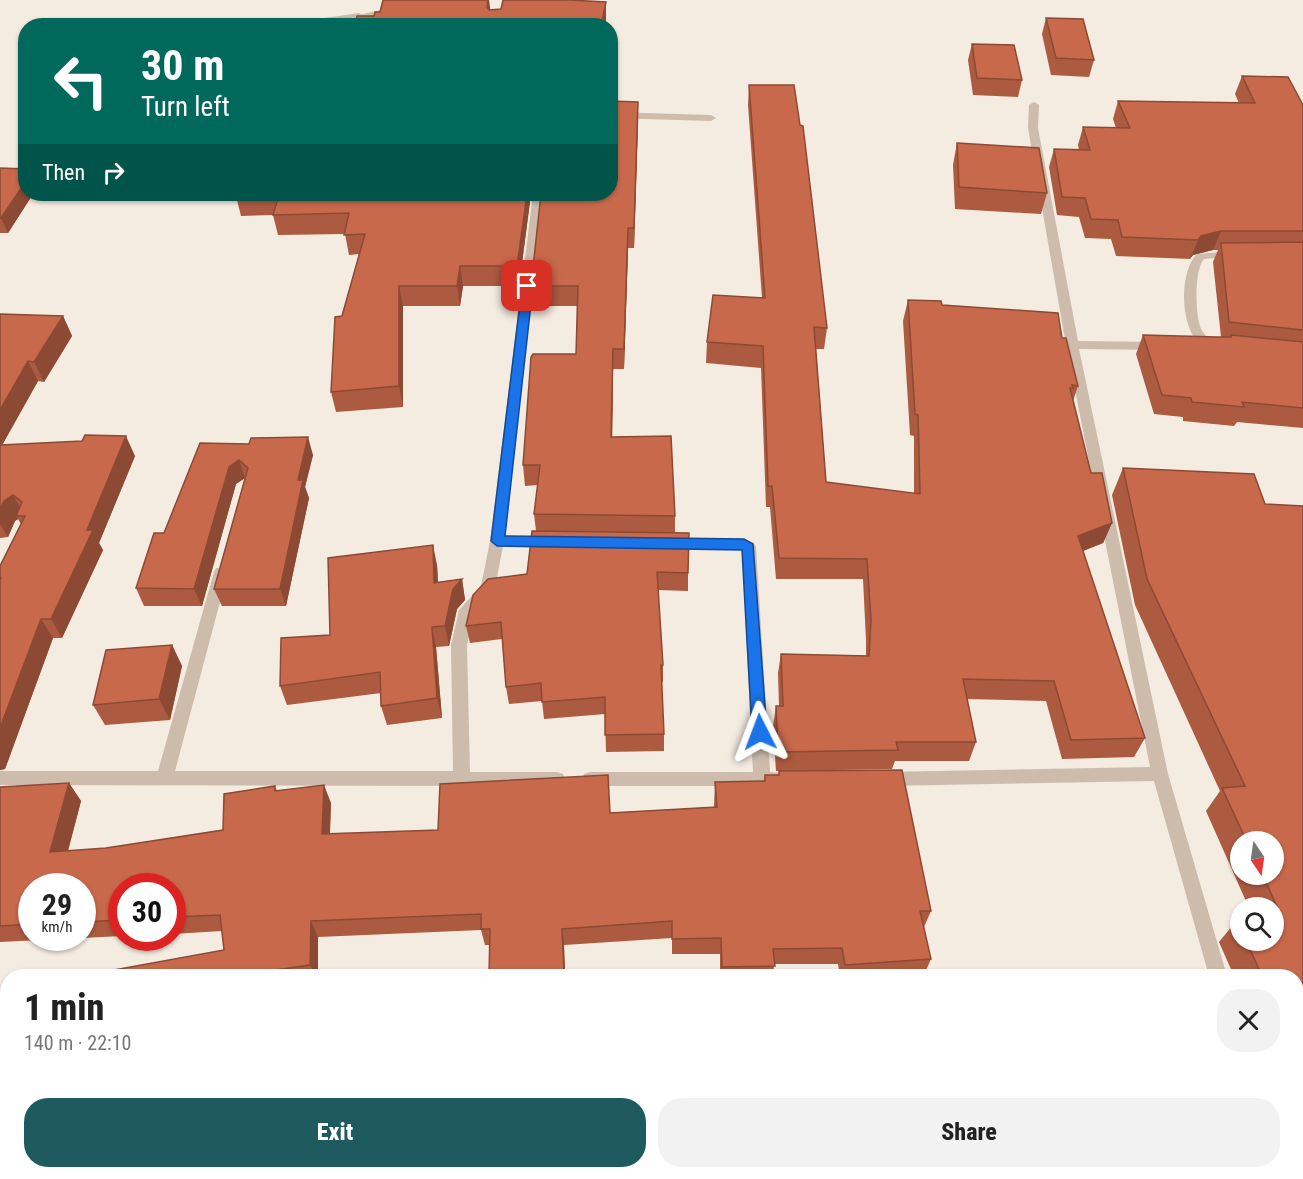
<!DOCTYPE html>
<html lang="en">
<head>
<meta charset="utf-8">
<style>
  :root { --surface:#fff; --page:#f2f2f2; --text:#222; --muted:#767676; --accent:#1f5a5e }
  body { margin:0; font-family:"Roboto Condensed",sans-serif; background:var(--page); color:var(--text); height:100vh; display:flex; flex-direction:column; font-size:22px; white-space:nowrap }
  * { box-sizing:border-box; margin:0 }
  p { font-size:20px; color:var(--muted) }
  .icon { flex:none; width:33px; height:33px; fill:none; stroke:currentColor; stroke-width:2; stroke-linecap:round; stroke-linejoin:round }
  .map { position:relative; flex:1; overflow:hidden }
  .side { position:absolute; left:0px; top:969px; width:1304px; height:210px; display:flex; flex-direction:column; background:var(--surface); border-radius:24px 24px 0 0; box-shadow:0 2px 4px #0004 }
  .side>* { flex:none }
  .hud { position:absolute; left:18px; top:18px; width:600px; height:183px; border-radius:24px; box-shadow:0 2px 4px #0004; background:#00695c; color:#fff; overflow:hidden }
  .needle { width:39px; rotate:167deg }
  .controls { position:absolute; left:1230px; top:831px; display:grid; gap:12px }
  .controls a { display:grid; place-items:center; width:54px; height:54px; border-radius:50%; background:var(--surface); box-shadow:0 2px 4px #0004; font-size:30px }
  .speed { position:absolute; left:18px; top:873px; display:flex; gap:12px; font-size:30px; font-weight:700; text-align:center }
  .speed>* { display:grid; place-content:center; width:78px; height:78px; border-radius:50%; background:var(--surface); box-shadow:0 2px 4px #0004; line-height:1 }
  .speed small { font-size:15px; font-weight:400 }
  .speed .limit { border:9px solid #d22; background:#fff; color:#111 }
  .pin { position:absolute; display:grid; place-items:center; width:51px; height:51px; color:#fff; margin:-26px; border-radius:12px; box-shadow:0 3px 9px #0006 }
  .me { position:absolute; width:66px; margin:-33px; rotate:357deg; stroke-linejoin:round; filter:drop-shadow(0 0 4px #0008) }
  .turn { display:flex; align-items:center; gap:21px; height:126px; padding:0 24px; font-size:27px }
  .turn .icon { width:78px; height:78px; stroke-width:2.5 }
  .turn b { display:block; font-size:42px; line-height:51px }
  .then { display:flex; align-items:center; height:57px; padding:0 24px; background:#0003; gap:12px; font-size:22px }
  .round { display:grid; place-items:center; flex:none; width:63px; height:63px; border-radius:24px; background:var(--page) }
  .summary { display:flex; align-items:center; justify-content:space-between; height:102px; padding:0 24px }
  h1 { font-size:36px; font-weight:800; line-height:45px }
  .action { display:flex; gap:12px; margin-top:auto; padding:12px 24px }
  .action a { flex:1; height:69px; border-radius:24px; background:var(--accent); color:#fff; font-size:24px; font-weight:800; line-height:69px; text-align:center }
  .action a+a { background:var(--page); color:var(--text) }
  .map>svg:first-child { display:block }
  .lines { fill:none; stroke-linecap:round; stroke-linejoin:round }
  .service { fill:#cdbbac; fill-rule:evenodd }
  .minor { fill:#cdbbac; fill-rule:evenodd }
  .wall { fill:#ac5a40; fill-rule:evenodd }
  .shaded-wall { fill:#8c4a34 }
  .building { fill:#c8694b; stroke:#8c4a34; stroke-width:1.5 }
  .route { fill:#1a73e8; stroke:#114b97; stroke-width:1.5 }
</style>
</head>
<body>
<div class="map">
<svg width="1303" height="1179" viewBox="0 0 1303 1179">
  <rect width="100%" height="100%" fill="#f4ebe1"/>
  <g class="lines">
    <polygon class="service" points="394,7 399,10 397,12 359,19 354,16"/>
    <g class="minor">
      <polygon points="359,13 366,18 364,26 355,26 356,19 302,26 270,26"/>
      <polygon points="1034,102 1039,105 1038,128 1078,341 1159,342 1165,346 1159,350 1079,349 1168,774 1227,976 1209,976 1154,781 884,786 878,784 876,779 878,774 884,772 1150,767 1066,345 1028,128 1029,105"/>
      <polygon points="610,112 711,115 716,118 711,121 610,118"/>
      <polygon points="533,194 543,194 505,536 551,537 558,542 551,547 503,546 495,588 474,612 467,645 470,772 557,772 563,774 565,779 563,784 557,786 0,785 0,771 158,771 214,572 216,568 226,568 228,572 175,771 453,771 451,645 459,610 481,586 490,541"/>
      <path d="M1234,251L1240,254L1238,256L1204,259C1194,270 1195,315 1201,329C1205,336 1212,341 1217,347L1211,351C1179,342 1177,273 1197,254Z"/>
      <polygon points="668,538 744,539 754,543 756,547 770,772 791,774 793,779 791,784 785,786 590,786 584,784 582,779 584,774 590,772 753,772 742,550 668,548 661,543"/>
      <polygon points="1263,1172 1283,1172 1286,1179 1264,1179"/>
    </g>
  </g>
  <g class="wall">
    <polygon points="1046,18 1094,60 1089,77 1051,75 1042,34"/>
    <polygon points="972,44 1022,80 1018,97 973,95 968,60"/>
    <polygon points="1242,76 1303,105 1303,428 1237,422 1234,426 1183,421 1183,417 1154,414 1136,354 1143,335 1221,337 1213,262 1218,250 1213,250 1193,255 1190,259 1116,256 1111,239 1085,238 1079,217 1057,215 1049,167 1054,149 1079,150 1078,145 1083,127 1116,128 1113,119 1118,101 1239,103 1235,94"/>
    <polygon points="749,85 827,328 824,349 816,349 826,482 914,494 914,436 910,435 903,321 908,300 942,305 1062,338 1078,386 1073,401 1091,473 1112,523 1103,543 1083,551 1145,738 1134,757 1062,759 1046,701 967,699 976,742 969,761 895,761 892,769 776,771 773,726 776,706 779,706 778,673 781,654 866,656 866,640 863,579 776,579 770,507 766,507 761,368 706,363 707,342 762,298 748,105"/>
    <polygon points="638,121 634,248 628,248 624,369 613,369 612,437 675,516 675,533 688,573 688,591 658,590 663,665 663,682 661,682 664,734 664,751 606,752 605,714 544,719 542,701 509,704 506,687 502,639 470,643 466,626 527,574 536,531 534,514 538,485 525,486 523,465 576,354 577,306 533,306 531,286"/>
    <polygon points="957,143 1047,193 1041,214 955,209 953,165"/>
    <polygon points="0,168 26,194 33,194 8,233 0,233"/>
    <polygon points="236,194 533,194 531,194 519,286 463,286 460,306 403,306 403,407 336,412 331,392 342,316 359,254 349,255 345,234 278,235 273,215 241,216 236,196"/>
    <polygon points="0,314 63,316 72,336 44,382 38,381 2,445 135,456 99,543 103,550 62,638 53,638 5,769 0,770 0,566 21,524 18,519 15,521 8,537 0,538"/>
    <polygon points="200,443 313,455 305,487 309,498 286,606 222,606 214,589 245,478 236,484 202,606 144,606 136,588 164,533"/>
    <path d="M1123,468L1265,504L1303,506V1108L1296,1109V976H1234L1219,942L1237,920H1240V940H1274V908H1249L1206,811L1220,791L1135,605L1112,495ZM1240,842H1274V874H1240Z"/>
    <polygon points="437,565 438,582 462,579 465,600 457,609 449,646 436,647 442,718 387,725 381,706 381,693 287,705 280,686 330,635"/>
    <polygon points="172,645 182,666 170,720 105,725 93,705"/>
    <path d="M779,771L931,911L924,927L931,959L924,975L900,976H840L838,964H774L773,976H720V954H672V938L564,945L565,976H489L490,945H485L481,930L318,937V976H81L224,950L222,931L172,934V886H122V936L0,942V787L69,783L81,801L68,851L106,848L223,830L275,786L277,791L331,803L330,834L438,830L610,813L714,807L715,782L764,781L765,775H779ZM32,886H82V938H32Z"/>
    <polygon points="8,990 8,1055 0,1048 0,1017"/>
    <polygon points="1093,1172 1235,1172 1238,1179 1095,1179"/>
  </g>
  <g class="shaded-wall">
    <polygon points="488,0 489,0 491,15 487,7"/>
    <polygon points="606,2 606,20 605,26 601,26"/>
    <polygon points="638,102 638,121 634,248 634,228"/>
    <polygon points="26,181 26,194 33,194 8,233 1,218"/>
    <polygon points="527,194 531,194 519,286 517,266"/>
    <polygon points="628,228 628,248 624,369 624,349"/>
    <polygon points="1221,231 1213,250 1193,255 1190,259 1198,240 1201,236"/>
    <polygon points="460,266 463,286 460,306 457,286"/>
    <polygon points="399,286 403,306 403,407 399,386"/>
    <polygon points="63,316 72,336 44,382 34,362"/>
    <polygon points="613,349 613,369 612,457 611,437"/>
    <polygon points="28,361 38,381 0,449 0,410"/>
    <polygon points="126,436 135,456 99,543 103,550 62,638 51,619 87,530"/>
    <polygon points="308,437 313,455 305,487 309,498 286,606 280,589 298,480"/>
    <polygon points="239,460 245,478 236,484 202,606 194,589 229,467"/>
    <polygon points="13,495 24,515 16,516 18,519 15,521 8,537 0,524 0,509 4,501"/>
    <polygon points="1112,523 1103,543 1070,556 1078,536"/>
    <polygon points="433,545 437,565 439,603 434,583"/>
    <polygon points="462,579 465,600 457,609 449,646 445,626 453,589"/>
    <polygon points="41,619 53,638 5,769 0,770 0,728"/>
    <polygon points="432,627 436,647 442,718 437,698"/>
    <polygon points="172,645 182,666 170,720 159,699"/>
    <polygon points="69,783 81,801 63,869 50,852"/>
    <polygon points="324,785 331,803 329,852 322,834"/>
    <polygon points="311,921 318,937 318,976 316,976 310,965"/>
    <polygon points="562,929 564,945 565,976 564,976 564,974"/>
  </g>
  <g class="building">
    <polygon points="383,0 488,0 487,7 489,10 501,9 503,0 570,0 606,2 601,26 355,26 357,16 374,16 375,12 380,12"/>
    <polygon points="1046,18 1083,19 1094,60 1056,58"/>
    <polygon points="972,44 1014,45 1022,80 977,78"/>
    <polygon points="1242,76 1288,77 1303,105 1303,231 1221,231 1201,236 1198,240 1122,237 1118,220 1091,219 1085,198 1062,197 1054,149 1090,150 1083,127 1130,128 1118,101 1255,103"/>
    <polygon points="749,85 794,85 800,125 803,126 827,328 814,327 826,482 920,494 918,415 915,414 908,300 941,301 942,305 1058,313 1062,338 1066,338 1078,386 1072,385 1073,388 1070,388 1091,473 1102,473 1112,523 1078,536 1145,738 1071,740 1054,681 963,679 976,742 896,742 898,750 778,752 776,706 783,706 781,654 869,656 871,620 867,559 779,558 772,486 768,486 763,346 707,342 713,295 765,298"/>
    <polygon points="610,101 638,102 634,228 628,228 624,349 613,349 611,437 671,436 675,516 534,514 540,465 523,465 531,357 533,354 576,354 578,286 531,286 541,194 610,194"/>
    <polygon points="957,143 1039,148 1047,193 959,187"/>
    <polygon points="0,168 26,169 26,181 1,218 0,218"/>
    <polygon points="236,194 527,194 517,266 460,266 457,286 399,286 399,386 331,392 335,317 342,316 365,234 344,235 349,213 273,215 279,195 236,196"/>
    <polygon points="1303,242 1303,330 1229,322 1221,243"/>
    <polygon points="0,314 63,316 34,362 28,361 0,410"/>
    <polygon points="1143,335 1217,337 1231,337 1231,335 1303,342 1303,408 1242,402 1244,407 1192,402 1191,398 1162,395"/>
    <polygon points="85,435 126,436 87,530 93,530 51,619 41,619 0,728 0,580 1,578 0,578 0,566 25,516 16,516 22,502 13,495 4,501 0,509 0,445 82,441"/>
    <polygon points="308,437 298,480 303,480 280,589 214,589 248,468 239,460 229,467 194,589 136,588 154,533 164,533 200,443 249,444 251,438"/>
    <polygon points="1123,468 1254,474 1265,504 1303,506 1303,1075 1296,1061 1296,976 1262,976 1246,940 1274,940 1274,916 1281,915 1262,874 1274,874 1274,842 1247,842 1222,788 1245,786 1147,579"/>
    <polygon points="532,531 689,533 688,573 657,572 663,665 661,665 664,734 605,735 605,697 542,702 541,683 506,687 501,622 466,626 473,595 488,579 527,574"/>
    <polygon points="433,545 434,583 462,579 453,589 445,626 432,627 437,698 381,706 380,672 280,686 281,638 330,635 328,558"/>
    <polygon points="172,645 159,699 93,705 106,650"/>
    <polygon points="902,770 931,911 920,911 931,959 845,965 842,948 773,949 775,966 722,967 721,938 672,939 672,921 562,929 564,974 523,976 489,976 490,929 481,929 481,914 311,921 310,965 254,973 254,976 81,976 224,950 220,915 172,917 172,886 122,886 122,920 82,922 82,886 32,886 32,924 0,926 0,787 69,783 50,852 106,848 223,830 224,794 275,786 275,791 324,785 322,834 438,830 440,784 608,775 610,813 717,807 715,782 765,781 765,775 779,775 779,771"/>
    <polygon points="1237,920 1240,920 1240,927"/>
    <polygon points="8,990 8,1043 0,1044 0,1017 4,991"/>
    <polygon points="617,1172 844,1172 846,1179 618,1179"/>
    <polygon points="1113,1172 1235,1172 1238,1179 1115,1179"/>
  </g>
  <polygon class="route" points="527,283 533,286 505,536 744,539 753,544 767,732 765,736 760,738 754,736 752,732 742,550 497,546 491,541 522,286"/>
</svg>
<div class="controls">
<a><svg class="needle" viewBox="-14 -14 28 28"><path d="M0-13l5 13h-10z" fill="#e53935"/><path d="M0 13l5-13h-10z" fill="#767676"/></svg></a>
<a><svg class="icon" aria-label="search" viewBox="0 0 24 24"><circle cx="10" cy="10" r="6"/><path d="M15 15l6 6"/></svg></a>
</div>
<div class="speed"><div>29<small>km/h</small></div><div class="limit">30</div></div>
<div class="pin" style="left:527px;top:286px;background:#d93025"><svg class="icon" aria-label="arrive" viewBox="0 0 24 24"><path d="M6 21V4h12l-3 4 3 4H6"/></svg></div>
<svg class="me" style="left:760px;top:732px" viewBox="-20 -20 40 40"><path d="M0-17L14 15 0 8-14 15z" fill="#1a73e8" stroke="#fff" stroke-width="4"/></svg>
<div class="hud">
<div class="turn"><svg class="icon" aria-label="left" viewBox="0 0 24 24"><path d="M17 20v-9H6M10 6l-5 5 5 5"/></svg><div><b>30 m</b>Turn left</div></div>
<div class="then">Then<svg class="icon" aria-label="right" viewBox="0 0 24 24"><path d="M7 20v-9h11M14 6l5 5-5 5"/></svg></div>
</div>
<section class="side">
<div class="summary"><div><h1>1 min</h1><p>140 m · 22:10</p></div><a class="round"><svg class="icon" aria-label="close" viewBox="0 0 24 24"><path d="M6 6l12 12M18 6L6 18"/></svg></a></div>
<div class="action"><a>Exit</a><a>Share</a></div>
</section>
</div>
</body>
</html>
